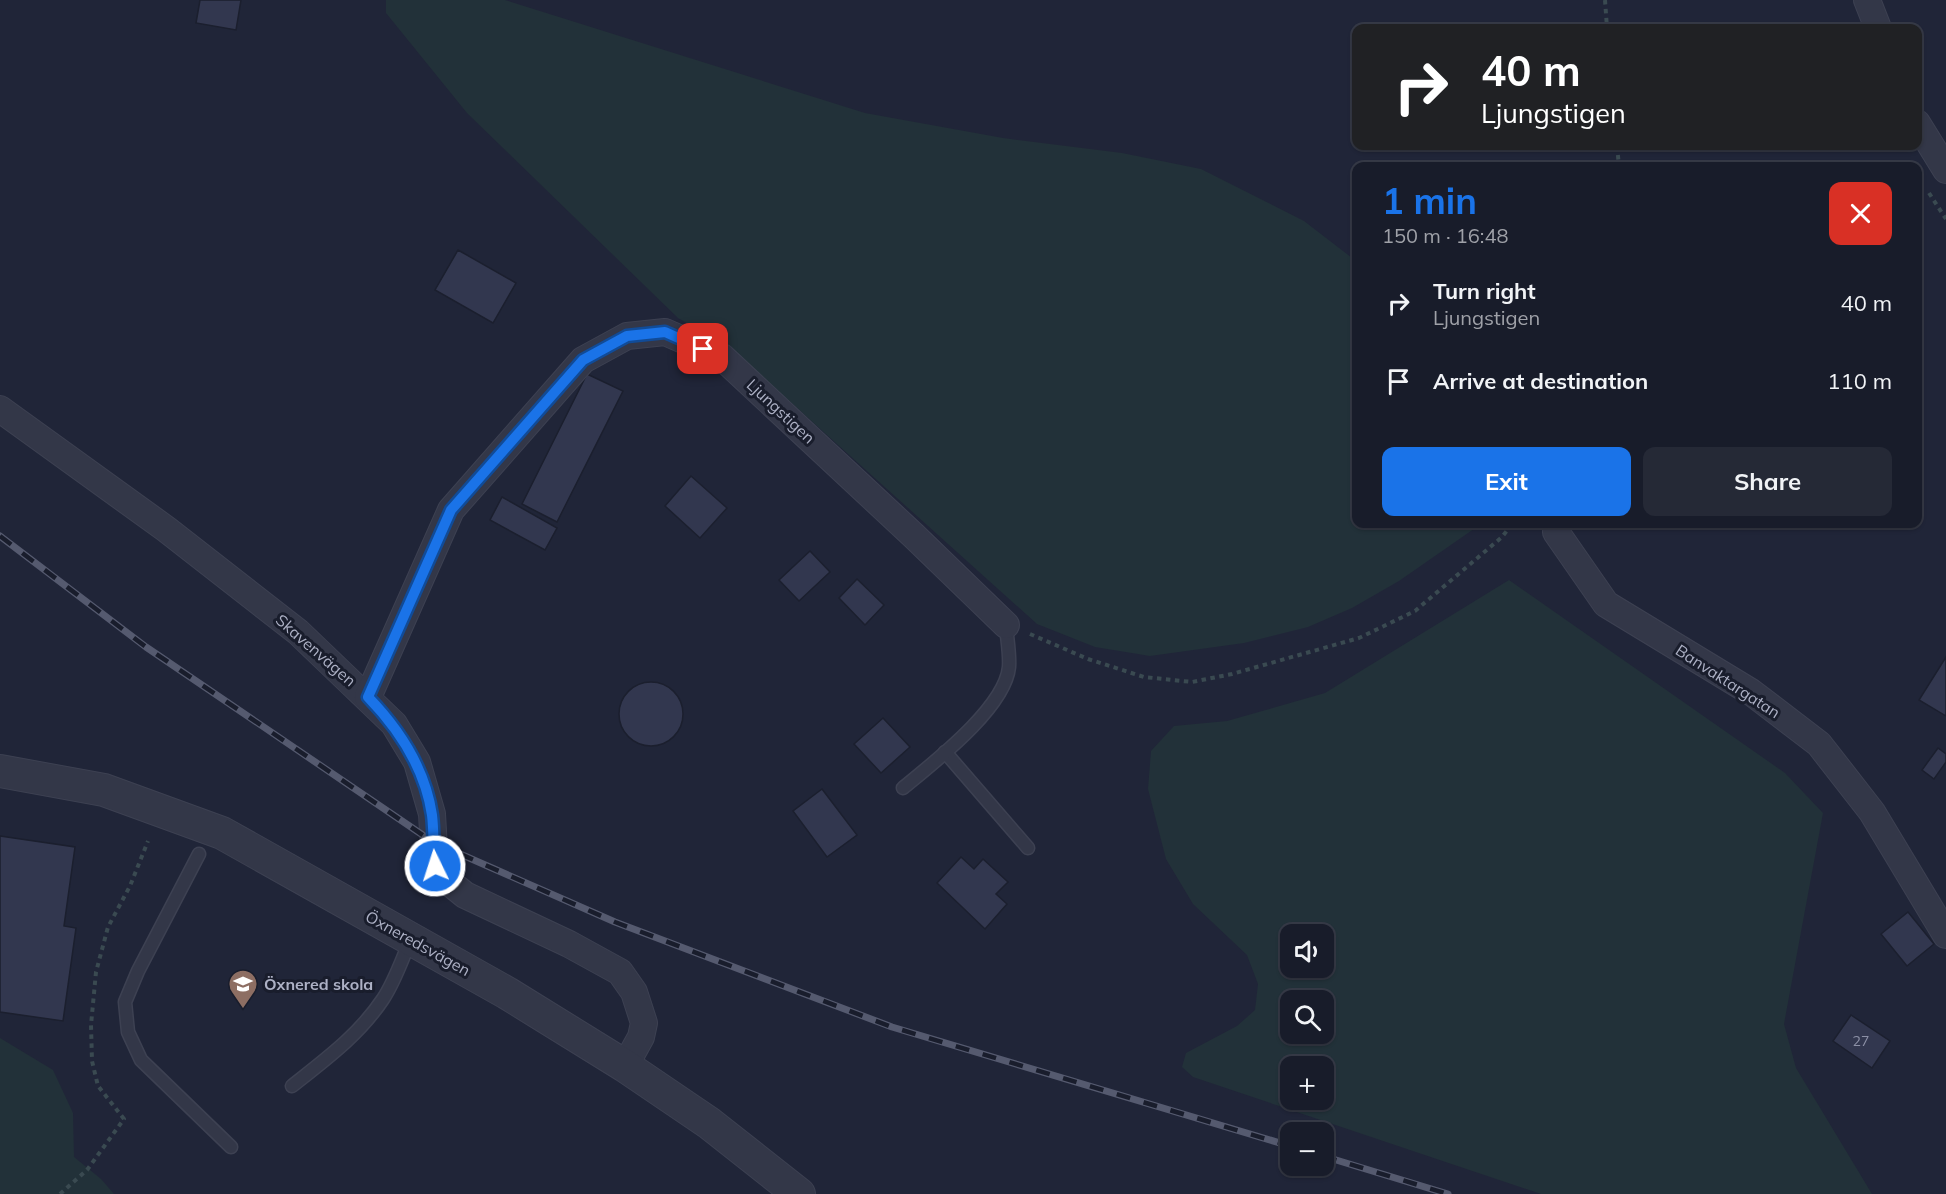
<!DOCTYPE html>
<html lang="en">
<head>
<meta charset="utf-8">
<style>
  :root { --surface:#181c2a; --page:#252936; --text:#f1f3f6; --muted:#9fa1a8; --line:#363a47; --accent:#1a73e8 }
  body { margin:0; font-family:Mulish,sans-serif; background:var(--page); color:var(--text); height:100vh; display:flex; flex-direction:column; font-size:22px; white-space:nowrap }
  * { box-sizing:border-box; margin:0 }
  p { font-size:20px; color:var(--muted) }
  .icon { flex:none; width:33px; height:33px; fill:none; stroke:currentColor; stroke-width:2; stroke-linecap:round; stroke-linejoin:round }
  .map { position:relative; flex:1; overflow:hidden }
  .panel { position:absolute; left:1352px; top:162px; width:570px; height:366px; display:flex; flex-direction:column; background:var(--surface); border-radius:12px; box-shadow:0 2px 4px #0004,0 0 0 2px var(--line) }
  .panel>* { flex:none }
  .hud { position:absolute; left:1352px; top:24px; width:570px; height:126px; border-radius:12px; box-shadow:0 2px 4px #0004,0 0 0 2px var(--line); background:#202124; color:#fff; overflow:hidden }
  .tools { position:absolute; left:1280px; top:924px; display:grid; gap:12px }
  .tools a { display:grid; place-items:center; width:54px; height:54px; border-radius:12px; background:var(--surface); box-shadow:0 2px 4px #0004,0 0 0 2px var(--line); font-size:30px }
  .pin { position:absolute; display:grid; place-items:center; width:51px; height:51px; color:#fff; margin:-26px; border-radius:12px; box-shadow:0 3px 9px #0006 }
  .me { position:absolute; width:66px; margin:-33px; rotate:356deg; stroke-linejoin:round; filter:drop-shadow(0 0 4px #0008) }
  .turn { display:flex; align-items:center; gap:21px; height:126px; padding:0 30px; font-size:27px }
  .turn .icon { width:78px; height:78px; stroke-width:2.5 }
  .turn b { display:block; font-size:42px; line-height:51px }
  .round { display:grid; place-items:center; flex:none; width:63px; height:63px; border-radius:12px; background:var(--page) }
  .head { display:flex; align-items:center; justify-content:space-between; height:102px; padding:0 30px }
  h1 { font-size:36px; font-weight:700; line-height:45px; color:var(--accent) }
  .cta { display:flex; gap:12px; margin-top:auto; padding:12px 30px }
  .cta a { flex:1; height:69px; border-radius:12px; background:var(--accent); color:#fff; font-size:24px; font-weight:700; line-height:69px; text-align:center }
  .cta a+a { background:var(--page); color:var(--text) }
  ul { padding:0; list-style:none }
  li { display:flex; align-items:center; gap:18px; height:78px; padding:0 30px }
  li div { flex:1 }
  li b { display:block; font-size:22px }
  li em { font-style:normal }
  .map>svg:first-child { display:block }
  .green { fill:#223139; fill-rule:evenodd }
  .building { fill:#32374f; stroke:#1b1f2e; stroke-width:1.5 }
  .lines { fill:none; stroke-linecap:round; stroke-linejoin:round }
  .service-casing { stroke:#3d4152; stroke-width:15 }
  .minor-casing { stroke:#3d4152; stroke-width:28 }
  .tertiary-casing { stroke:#3d4152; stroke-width:34 }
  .path { stroke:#3a4a51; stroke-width:4; stroke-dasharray:4.5 4.5; stroke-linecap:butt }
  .service { stroke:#333748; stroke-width:12 }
  .minor { stroke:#333748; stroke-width:26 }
  .tertiary { stroke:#333748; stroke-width:32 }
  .rail-casing { stroke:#555a6f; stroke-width:7 }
  .rail { stroke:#191d2c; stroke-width:4.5; stroke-dasharray:14; stroke-linecap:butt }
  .route-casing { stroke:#114b97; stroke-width:15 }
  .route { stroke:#1a73e8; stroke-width:10 }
  .labels { text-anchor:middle; stroke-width:6; stroke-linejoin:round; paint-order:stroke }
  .number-label { font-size:14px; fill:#8c90a6 }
  .street-label { font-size:16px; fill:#adb1c5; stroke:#191d2c }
  .poi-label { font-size:16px; font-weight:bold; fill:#adb1c5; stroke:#191d2c; text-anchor:start }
</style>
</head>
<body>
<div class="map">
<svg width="1946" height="1194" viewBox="0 0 1946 1194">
  <rect width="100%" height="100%" fill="#202538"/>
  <g class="green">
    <polygon points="386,0 505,0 865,113 1003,138 1122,153 1201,169 1304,221 1356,261 1356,524 1481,524 1399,581 1352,608 1308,627 1244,643 1150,656 1095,647 1037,624 728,346 678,318 467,113 386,13"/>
    <path d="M1509,580L1785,773L1823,813L1784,1024L1796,1068L1872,1194H1541L1193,1077L1182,1067L1186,1053L1237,1026L1255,1010L1258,984L1247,955L1193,904L1166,859L1148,789L1151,751L1174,726L1227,721L1325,693ZM1290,934H1323V968H1290ZM1290,1000H1323V1034H1290ZM1290,1066H1323V1100H1290Z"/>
    <polygon points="0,1038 53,1070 73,1113 74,1157 101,1179 114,1194 0,1194"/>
  </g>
  <g class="building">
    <polygon points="200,0 241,0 236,30 196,23"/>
    <polygon points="458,250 516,283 493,323 435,290"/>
    <polygon points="587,374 623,391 557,522 522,504"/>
    <polygon points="691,476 727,508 700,538 665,506"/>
    <polygon points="502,497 557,528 545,550 490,520"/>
    <polygon points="810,551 830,572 799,601 779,580"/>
    <polygon points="857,579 884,605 865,625 839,598"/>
    <polygon points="1946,657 1946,716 1919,700"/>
    <circle cx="651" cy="714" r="32"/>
    <polygon points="883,718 910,747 881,773 854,744"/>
    <polygon points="1938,748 1946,754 1946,762 1934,779 1922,770"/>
    <polygon points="822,789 857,835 827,857 793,811"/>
    <polygon points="0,836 75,847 64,926 76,928 63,1021 0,1012"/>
    <polygon points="961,857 974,869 983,859 1008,882 996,894 1007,904 985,929 937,883"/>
    <polygon points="1908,912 1934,944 1907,966 1881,934"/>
    <polygon points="1851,1015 1890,1041 1872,1068 1833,1041"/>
  </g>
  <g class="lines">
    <g class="service-casing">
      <g id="service">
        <polyline points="945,752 1028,848"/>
        <path d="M903,788C933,763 1005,708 1009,667C1010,654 1007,639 1006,625"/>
        <polyline points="199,854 138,971 125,1002 128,1032 141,1060 231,1147"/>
        <path d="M292,1086C326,1059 359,1035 383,999C395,981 402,959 411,939"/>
      </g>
    </g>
    <g class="minor-casing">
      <g id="minor">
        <polyline points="1867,0 1878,28"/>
        <polyline points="1917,123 1946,170"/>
        <polyline points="0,409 166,529 298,632 394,724 417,762 432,814 435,866 444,878 465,895 569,944 620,972 634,992 644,1023 641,1037 625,1066"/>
        <polyline points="1556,532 1606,604 1751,692 1819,744 1872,812 1946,935"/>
        <polyline points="368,697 451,510 583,360 627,336 665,332 722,357 914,536 1006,625"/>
      </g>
    </g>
    <g class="tertiary-casing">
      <polyline id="tertiary" points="0,771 104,790 222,833 507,993 625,1066 709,1123 799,1194"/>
    </g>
    <g class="path">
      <polyline points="1605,0 1607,28"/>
      <polyline points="1617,146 1619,166"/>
      <polyline points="1929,193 1946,219"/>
      <polyline points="1030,634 1088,659 1144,677 1192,682 1232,674 1359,638 1415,611 1502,537 1512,524"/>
      <polyline points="60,1194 87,1170 124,1119 98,1086 92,1061 91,1025 96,972 108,927 130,886 148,841"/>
    </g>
    <use href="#service" class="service"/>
    <use href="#minor" class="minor"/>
    <use href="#tertiary" class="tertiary"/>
    <g class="rail-casing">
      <g id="rail">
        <polyline points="0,536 146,647 433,842 615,922 892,1027 1290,1146"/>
        <polyline points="1323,1156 1448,1194"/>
      </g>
    </g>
    <use href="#rail" class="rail"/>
  </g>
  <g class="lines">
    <g class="route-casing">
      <path id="route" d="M435,866C433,849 434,831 432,815C425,768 400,730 368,697L451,510L583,360L627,336L665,332L703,349"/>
    </g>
    <use href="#route" class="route"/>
  </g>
  <defs>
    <g id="school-pin" transform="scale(1.5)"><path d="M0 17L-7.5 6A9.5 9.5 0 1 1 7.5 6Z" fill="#8d6e63" stroke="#191d2c"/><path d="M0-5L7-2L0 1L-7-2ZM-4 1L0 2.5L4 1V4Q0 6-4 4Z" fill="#fff"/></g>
  </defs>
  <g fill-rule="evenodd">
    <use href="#school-pin" x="243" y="984"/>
  </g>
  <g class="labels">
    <g class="number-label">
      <text x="1861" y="1046">27</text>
    </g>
    <g class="street-label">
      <text transform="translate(781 411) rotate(43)" y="6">Ljungstigen</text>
      <text transform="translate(316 650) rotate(41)" y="6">Skavenvägen</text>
      <text transform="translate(1728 681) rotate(33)" y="6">Banvaktargatan</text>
      <text transform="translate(418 943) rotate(29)" y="6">Öxneredsvägen</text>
    </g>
    <g class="poi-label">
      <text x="264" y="990">Öxnered skola</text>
    </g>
  </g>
</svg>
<div class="tools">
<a><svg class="icon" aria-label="sound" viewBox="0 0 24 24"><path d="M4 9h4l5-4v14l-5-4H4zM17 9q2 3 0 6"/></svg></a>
<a><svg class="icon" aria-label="search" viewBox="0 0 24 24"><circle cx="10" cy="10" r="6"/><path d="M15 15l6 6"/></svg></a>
<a>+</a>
<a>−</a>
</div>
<div class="pin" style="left:703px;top:349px;background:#d93025"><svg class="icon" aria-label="arrive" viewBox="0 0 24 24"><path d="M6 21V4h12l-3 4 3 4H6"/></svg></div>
<svg class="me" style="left:435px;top:866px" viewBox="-20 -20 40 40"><circle r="17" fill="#1a73e8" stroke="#fff" stroke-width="3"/><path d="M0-11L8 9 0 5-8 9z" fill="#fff"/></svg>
<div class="hud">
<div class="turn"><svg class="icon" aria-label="right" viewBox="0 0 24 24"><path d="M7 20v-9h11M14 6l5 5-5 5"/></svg><div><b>40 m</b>Ljungstigen</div></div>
</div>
<section class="panel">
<div class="head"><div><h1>1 min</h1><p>150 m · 16:48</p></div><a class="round" style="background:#d93025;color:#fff"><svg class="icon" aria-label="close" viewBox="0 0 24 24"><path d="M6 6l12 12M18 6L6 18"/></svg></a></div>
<ul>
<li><svg class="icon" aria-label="right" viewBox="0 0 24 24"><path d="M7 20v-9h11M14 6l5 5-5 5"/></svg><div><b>Turn right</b><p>Ljungstigen</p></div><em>40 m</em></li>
<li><svg class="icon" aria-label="arrive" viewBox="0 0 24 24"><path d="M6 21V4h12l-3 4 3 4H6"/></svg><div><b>Arrive at destination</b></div><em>110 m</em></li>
</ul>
<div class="cta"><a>Exit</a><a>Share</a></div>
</section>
</div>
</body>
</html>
